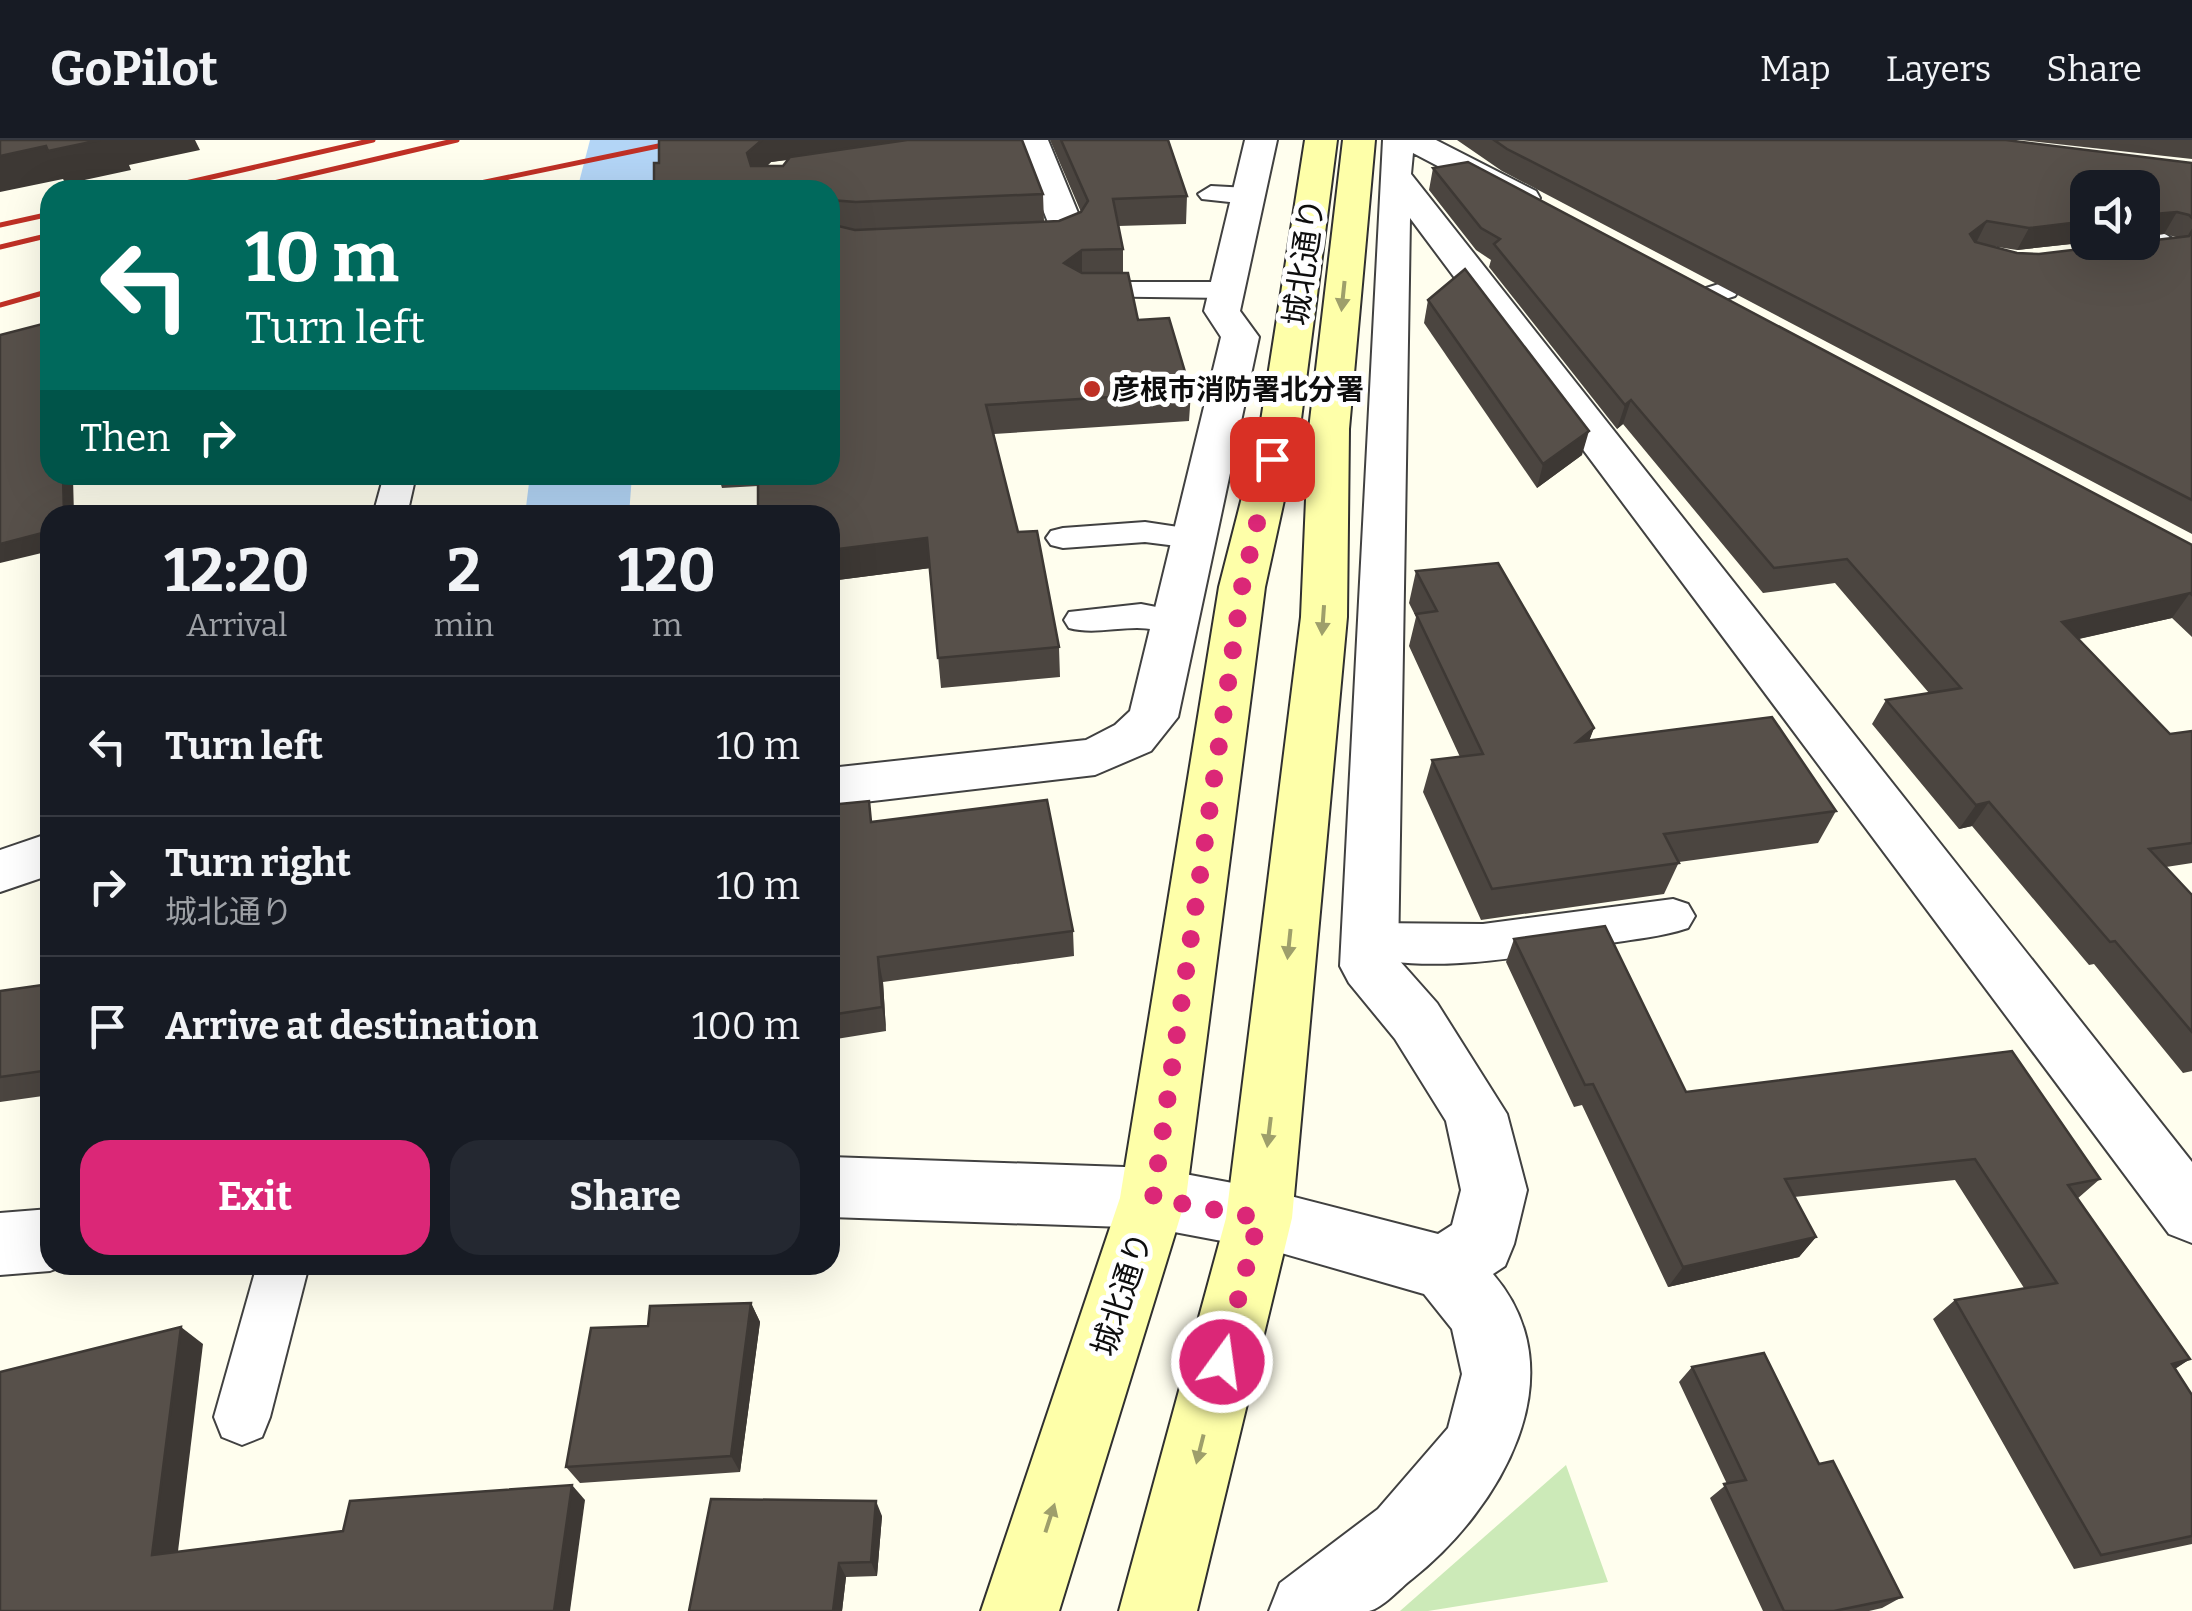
<!DOCTYPE html>
<html lang="en">
<head>
<meta charset="utf-8">
<style>
  :root { --surface:#171b24; --page:#242831; --text:#f1f3f6; --muted:#9ea1a6; --line:#363941; --accent:#db2777 }
  body { margin:0; font-family:Bitter,"Noto Sans JP",serif; background:var(--page); color:var(--text); height:100vh; display:flex; flex-direction:column; font-size:38px; white-space:nowrap }
  * { box-sizing:border-box; margin:0 }
  p { font-size:32px; color:var(--muted) }
  .icon { flex:none; width:55px; height:55px; fill:none; stroke:currentColor; stroke-width:2; stroke-linecap:round; stroke-linejoin:round }
  .map { position:relative; flex:1; overflow:hidden }
  .sheet { position:absolute; left:40px; top:365px; width:800px; height:770px; display:flex; flex-direction:column; background:var(--surface); border-radius:30px; box-shadow:0 10px 40px #0002 }
  .sheet>* { flex:none }
  .hud { position:absolute; left:40px; top:40px; width:800px; height:305px; border-radius:30px; box-shadow:0 10px 40px #0002; background:#00695c; color:#fff; overflow:hidden }
  .fabs { position:absolute; left:2070px; top:30px; display:grid; gap:20px }
  .fabs a { display:grid; place-items:center; width:90px; height:90px; border-radius:20px; background:var(--surface); box-shadow:0 10px 40px #0002; font-size:50px }
  .pin { position:absolute; display:grid; place-items:center; width:85px; height:85px; color:#fff; margin:-42px; border-radius:20px; box-shadow:0 5px 15px #0006 }
  .me { position:absolute; width:110px; margin:-55px; rotate:14deg; stroke-linejoin:round; filter:drop-shadow(0 0 8px #0008) }
  .turn { display:flex; align-items:center; gap:35px; height:210px; padding:0 40px; font-size:45px }
  .turn .icon { width:130px; height:130px; stroke-width:2.5 }
  .turn b { display:block; font-size:70px; line-height:85px }
  .then { display:flex; align-items:center; height:95px; padding:0 40px; background:#0003; gap:20px; font-size:38px }
  .eta { display:flex; justify-content:space-evenly; align-items:center; height:170px; text-align:center }
  .eta b { font-size:60px; font-weight:700; line-height:70px }
  .primary-button { display:flex; gap:20px; margin-top:auto; padding:20px 40px }
  .primary-button a { flex:1; height:115px; border-radius:30px; background:var(--accent); color:#fff; font-size:40px; font-weight:700; line-height:115px; text-align:center }
  .primary-button a+a { background:var(--page); color:var(--text) }
  ul { padding:0; list-style:none }
  li { display:flex; align-items:center; gap:30px; height:140px; padding:0 40px; border-top:2px solid var(--line) }
  li div { flex:1 }
  li b { display:block; font-size:38px }
  li em { font-style:normal }
  header { display:flex; align-items:center; gap:60px; box-sizing:border-box; height:140px; padding:0 50px; background:var(--surface); border-bottom:2px solid var(--line) }
  header strong { font-size:48px }
  nav { display:flex; gap:55px; margin-inline-start:auto; font-size:35px }
  .map>svg:first-child { display:block }
  .green { fill:#cceab8 }
  .lines { fill:none; stroke-linecap:round; stroke-linejoin:round }
  .river { fill:#b3d5f6; fill-rule:evenodd }
  .service-casing { stroke:#414141; stroke-width:4 }
  .minor-casing { stroke:#414141; stroke-width:4 }
  .tertiary-casing { stroke:#414141; stroke-width:4 }
  .secondary-casing { stroke:#303030; stroke-width:4 }
  .service { fill:#fff; fill-rule:evenodd }
  .minor { fill:#fff; fill-rule:evenodd }
  .tertiary { fill:#fff; fill-rule:evenodd }
  .secondary { fill:#feffa9; fill-rule:evenodd }
  .rail { stroke:#bf3025; stroke-width:5 }
  .wall { fill:#4b4540; fill-rule:evenodd }
  .shaded-wall { fill:#3d3834 }
  .building { fill:#57504a; stroke:#3d3834; stroke-width:2.5 }
  .oneway { fill:#9e9f6b }
  .route { stroke:#db2777; stroke-width:18; stroke-dasharray:0 32.4 }
  .poi-dot { fill:#bf3025; stroke:#fff; stroke-width:4 }
  .labels { text-anchor:middle; stroke-width:10; stroke-linejoin:round; paint-order:stroke }
  .far-poi-label { font-size:28px; font-weight:bold; fill:#0e0e0e; stroke:#fff; text-anchor:start }
  .street-label { font-size:32px; fill:#0e0e0e; stroke:#fff }
</style>
</head>
<body>
<header>
<strong>GoPilot</strong>
<nav><a>Map</a><a>Layers</a><a>Share</a></nav>
</header>
<div class="map">
<svg width="2192" height="1471" viewBox="0 0 2192 1471">
  <rect width="100%" height="100%" fill="#fffeee"/>
  <polygon class="green" points="1566,1325 1608,1442 1428,1471 1400,1471"/>
  <g class="lines">
    <g class="river">
      <polygon points="590,0 664,0 655,50 577,50"/>
      <polygon points="530,335 632,335 629,375 525,375"/>
    </g>
    <g class="service-casing">
      <g id="service">
        <polygon points="1211,46 1248,48 1261,56 1248,64 1202,59 1198,54"/>
        <polygon points="1082,142 1227,142 1241,150 1227,158 1072,156 1068,150 1072,144"/>
        <polygon points="1725,142 1739,150 1735,156 1710,164 1696,156 1700,150"/>
        <polygon points="384,335 416,335 407,375 373,375"/>
        <polygon points="1145,382 1205,391 1210,398 1205,405 1193,408 1145,402 1063,408 1051,405 1046,398 1051,391 1063,388"/>
        <path d="M1141,464L1187,473L1192,481L1187,489C1169,494 1154,488 1137,488C1114,488 1091,494 1069,488L1064,480L1069,472Z"/>
        <path d="M1673,759L1688,764L1695,776L1688,788C1662,797 1633,799 1605,804C1531,815 1426,837 1353,813L1347,801L1353,789L1369,783L1483,784Z"/>
        <polygon points="257,1125 309,1125 270,1277 262,1297 242,1305 222,1297 214,1277"/>
      </g>
    </g>
    <g class="minor-casing">
      <g id="minor">
        <path d="M1016,0H1048L1085,90C1069,113 1017,111 993,105L988,98L993,91L1049,85Z"/>
        <polygon points="1245,0 1277,0 1240,171 1259,197 1178,577 1151,611 1095,635 830,666 830,628 1086,600 1115,585 1130,571 1221,197 1204,171"/>
        <path d="M1383,0H1436L1536,51L1540,58L1536,65H1512L1413,13L1411,34L2192,1022V1103L2169,1094L1410,78L1398,819L1437,863L1507,974L1527,1050L1514,1104L1505,1126L1493,1134C1580,1235 1499,1370 1412,1439C1400,1448 1383,1468 1369,1471C1342,1471 1297,1471 1269,1471L1280,1443L1378,1369L1448,1288L1462,1234L1452,1189L1424,1154L1236,1100L1226,1078L1236,1056L1259,1048L1438,1094L1452,1085L1461,1050L1446,981L1395,899L1349,843L1340,826Z"/>
        <polygon points="2142,83 2154,86 2192,113 2192,140 2180,136 2133,102 2142,102"/>
        <polygon points="50,693 50,735 0,752 0,710"/>
      </g>
    </g>
    <g class="tertiary-casing">
      <g id="tertiary">
        <polygon points="830,1017 1153,1028 1259,1048 1282,1056 1292,1078 1282,1100 1259,1108 1153,1088 830,1077"/>
        <polygon points="50,1069 50,1125 66,1125 50,1131 0,1135 0,1073"/>
      </g>
    </g>
    <g class="secondary-casing">
      <g id="secondary">
        <polygon points="1305,0 1337,0 1300,287 1265,447 1186,1058 1059,1471 981,1471 1120,1058 1219,447 1260,287"/>
        <polygon points="1343,0 1375,0 1349,289 1347,477 1292,1078 1197,1471 1119,1471 1226,1078 1301,477 1309,289"/>
      </g>
    </g>
    <use href="#service" class="service"/>
    <use href="#minor" class="minor"/>
    <use href="#tertiary" class="tertiary"/>
    <use href="#secondary" class="secondary"/>
    <g class="rail">
      <polyline points="155,50 373,0"/>
      <polyline points="244,50 457,0"/>
      <polyline points="447,50 687,0"/>
      <polyline points="0,85 50,74"/>
      <polyline points="0,107 50,95"/>
      <polyline points="0,165 50,151"/>
    </g>
  </g>
  <g class="wall">
    <path d="M659,0L1043,54L1044,81H1059L1081,72L1050,0H1168L1187,56L1186,84L1118,86L1123,109V133L1138,180L1191,252L1189,281L994,294L1018,392L1059,507L1060,537L941,548L930,428L830,441V375L758,346L722,348L718,335H830V50H655L659,23ZM788,20L783,26H767L771,22Z"/>
    <path d="M1457,0H2006L2192,23V394L1502,31ZM2164,94L2176,97L2039,114L2017,113L1991,106L2017,110Z"/>
    <polygon points="2019,0 2192,0 2192,19 2020,0"/>
    <polygon points="1433,28 2192,405 2192,497 2172,478 2079,499 2170,594 2192,591 2192,723 2166,727 2192,755 2192,931 2183,933 2094,824 2089,825 1972,686 1959,689 1872,584 1886,560 1929,553 1835,443 1763,453 1623,284 1617,289 1489,127 1491,120 1476,110 1429,50"/>
    <polygon points="1428,160 1582,315 1537,348 1424,183"/>
    <polygon points="1416,431 1594,588 1589,600 1836,671 1818,703 1679,722 1664,754 1481,780 1423,652 1432,620 1460,617 1409,506 1416,477 1409,463"/>
    <polygon points="830,665 873,682 1073,791 1074,816 883,842 886,891 830,900"/>
    <polygon points="1514,799 1686,952 2100,1039 2077,1059 2190,1219 2175,1229 2192,1255 2192,1404 2074,1429 1933,1179 1955,1160 2024,1148 1955,1040 1794,1057 1816,1097 1799,1117 1668,1147 1582,965 1574,967 1506,822"/>
    <polygon points="50,844 50,955 0,962 0,851"/>
    <polygon points="751,1163 760,1182 740,1332 580,1343 566,1327 648,1186"/>
    <polygon points="1692,1227 1819,1324 1902,1457 1882,1468 1869,1471 1763,1471 1710,1358 1727,1344 1679,1242"/>
    <polygon points="882,1376 877,1436 846,1437 842,1471 689,1471"/>
  </g>
  <g class="shaded-wall">
    <polygon points="100,0 195,0 200,10 129,25 131,30 66,44 63,39 0,52 0,16 46,6"/>
    <polygon points="762,0 919,0 771,22 752,40 747,13"/>
    <polygon points="2177,72 2164,94 2142,97 2142,75"/>
    <polygon points="1987,81 1976,103 1970,94"/>
    <polygon points="2088,81 2088,102 2089,102 2017,110 2029,88"/>
    <polygon points="1082,110 1082,138 1064,123"/>
    <polygon points="1631,260 1623,284 1617,289 1625,265"/>
    <polygon points="1589,291 1582,315 1537,348 1543,324"/>
    <polygon points="63,335 82,335 73,338 74,375 64,375"/>
    <polygon points="50,391 50,411 0,423 0,404"/>
    <polygon points="927,398 931,428 830,441 830,410"/>
    <polygon points="2190,453 2172,478 2046,506 2062,482"/>
    <polygon points="1594,588 1582,620 1577,602"/>
    <polygon points="1989,662 1972,686 1959,689 1976,665"/>
    <polygon points="878,817 883,842 886,891 882,867"/>
    <polygon points="1816,1097 1799,1117 1668,1147 1683,1127"/>
    <polygon points="751,1163 760,1182 740,1332 731,1316"/>
    <polygon points="181,1187 203,1204 176,1428 152,1415"/>
    <polygon points="2190,1219 2162,1237 2172,1224"/>
    <polygon points="572,1345 585,1360 570,1471 554,1471"/>
    <polygon points="876,1361 882,1376 877,1436 871,1422"/>
    <polygon points="839,1423 846,1437 842,1471 833,1471"/>
  </g>
  <g class="building">
    <polygon points="0,0 100,0 48,11 46,6 0,16"/>
    <polygon points="659,0 762,0 747,13 751,26 783,26 790,17 907,0 1022,0 1043,54 856,62 830,60 830,50 654,50 654,23 659,23"/>
    <polygon points="1061,0 1168,0 1187,56 1113,59 1123,109 1082,110 1064,123 1082,133 1128,133 1138,180 1169,178 1191,252 986,265 1018,392 1037,391 1059,507 938,518 927,398 830,410 830,375 758,375 758,335 830,335 830,84 855,90 1059,81 1081,72 1088,61"/>
    <polygon points="1494,0 2006,0 2192,23 2192,78 2189,75 2177,72 2142,75 2142,48 2088,48 2088,81 2029,88 1987,81 1970,94 1975,102 2017,113 2039,114 2189,96 2192,91 2192,360 1507,9"/>
    <polygon points="1468,22 2192,405 2192,455 2190,453 2062,482 2170,594 2192,591 2192,703 2149,709 2192,755 2192,892 2115,801 2110,802 1989,662 1976,665 1886,560 1961,548 1847,419 1774,428 1631,260 1625,265 1494,104 1500,99 1481,88 1433,28"/>
    <polygon points="1465,129 1589,291 1543,324 1428,160"/>
    <polygon points="50,182 50,335 63,335 64,375 50,375 50,391 0,404 0,195"/>
    <polygon points="1498,423 1594,588 1577,602 1772,577 1836,671 1664,694 1679,723 1492,749 1432,620 1483,614 1416,474 1437,471 1416,431"/>
    <polygon points="1047,660 1073,791 878,817 882,867 830,875 830,665 869,661 871,682"/>
    <polygon points="1605,786 1686,952 2012,911 2100,1039 2068,1045 2190,1219 2172,1224 2192,1255 2192,1396 2101,1415 1955,1160 2057,1143 1975,1019 1785,1039 1816,1097 1683,1127 1593,944 1585,945 1514,799"/>
    <polygon points="50,844 50,930 0,937 0,851"/>
    <polygon points="751,1163 731,1316 566,1327 591,1188 648,1186 650,1166"/>
    <polygon points="181,1187 152,1415 343,1391 350,1361 572,1345 554,1471 0,1471 0,1232"/>
    <polygon points="1764,1213 1819,1324 1833,1321 1902,1457 1834,1471 1784,1471 1724,1344 1746,1340 1692,1227"/>
    <polygon points="711,1359 876,1361 871,1422 839,1423 833,1471 689,1471"/>
  </g>
  <defs><path id="oneway-solid" d="M-6-.8H1V-3.2L6.5 0L1 3.2V.8H-6Z" transform="scale(2.5)"/></defs>
  <g class="oneway">
    <use href="#oneway-solid" transform="translate(1343 156) rotate(96)"/>
    <use href="#oneway-solid" transform="translate(1323 480) rotate(94)"/>
    <use href="#oneway-solid" transform="translate(1289 804) rotate(96)"/>
    <use href="#oneway-solid" transform="translate(1269 992) rotate(97)"/>
    <use href="#oneway-solid" transform="translate(1200 1309) rotate(104)"/>
    <use href="#oneway-solid" transform="translate(1050 1378) rotate(-72)"/>
  </g>
  <g class="lines">
    <polyline class="route" points="1222,1222 1259,1078 1153,1058 1242,447 1272,319"/>
  </g>
  <circle class="poi-dot" cx="1092" cy="249" r="10"/>
  <g class="labels">
    <g class="far-poi-label">
      <text x="1112" y="259">彦根市消防署北分署</text>
    </g>
    <g class="street-label">
      <text transform="translate(1304 122) rotate(-82)" y="11">城北通り</text>
      <text transform="translate(1122 1154) rotate(-72)" y="11">城北通り</text>
    </g>
  </g>
</svg>
<div class="fabs">
<a><svg class="icon" aria-label="sound" viewBox="0 0 24 24"><path d="M4 9h4l5-4v14l-5-4H4zM17 9q2 3 0 6"/></svg></a>
</div>
<div class="pin" style="left:1272px;top:319px;background:#d93025"><svg class="icon" aria-label="arrive" viewBox="0 0 24 24"><path d="M6 21V4h12l-3 4 3 4H6"/></svg></div>
<svg class="me" style="left:1222px;top:1222px" viewBox="-20 -20 40 40"><circle r="17" fill="#db2777" stroke="#fff" stroke-width="3"/><path d="M0-11L8 9 0 5-8 9z" fill="#fff"/></svg>
<div class="hud">
<div class="turn"><svg class="icon" aria-label="left" viewBox="0 0 24 24"><path d="M17 20v-9H6M10 6l-5 5 5 5"/></svg><div><b>10 m</b>Turn left</div></div>
<div class="then">Then<svg class="icon" aria-label="right" viewBox="0 0 24 24"><path d="M7 20v-9h11M14 6l5 5-5 5"/></svg></div>
</div>
<section class="sheet">
<div class="eta">
<div><b>12:20</b><p>Arrival</p></div>
<div><b>2</b><p>min</p></div>
<div><b>120</b><p>m</p></div>
</div>
<ul>
<li><svg class="icon" aria-label="left" viewBox="0 0 24 24"><path d="M17 20v-9H6M10 6l-5 5 5 5"/></svg><div><b>Turn left</b></div><em>10 m</em></li>
<li><svg class="icon" aria-label="right" viewBox="0 0 24 24"><path d="M7 20v-9h11M14 6l5 5-5 5"/></svg><div><b>Turn right</b><p>城北通り</p></div><em>10 m</em></li>
<li><svg class="icon" aria-label="arrive" viewBox="0 0 24 24"><path d="M6 21V4h12l-3 4 3 4H6"/></svg><div><b>Arrive at destination</b></div><em>100 m</em></li>
</ul>
<div class="primary-button"><a>Exit</a><a>Share</a></div>
</section>
</div>
</body>
</html>
